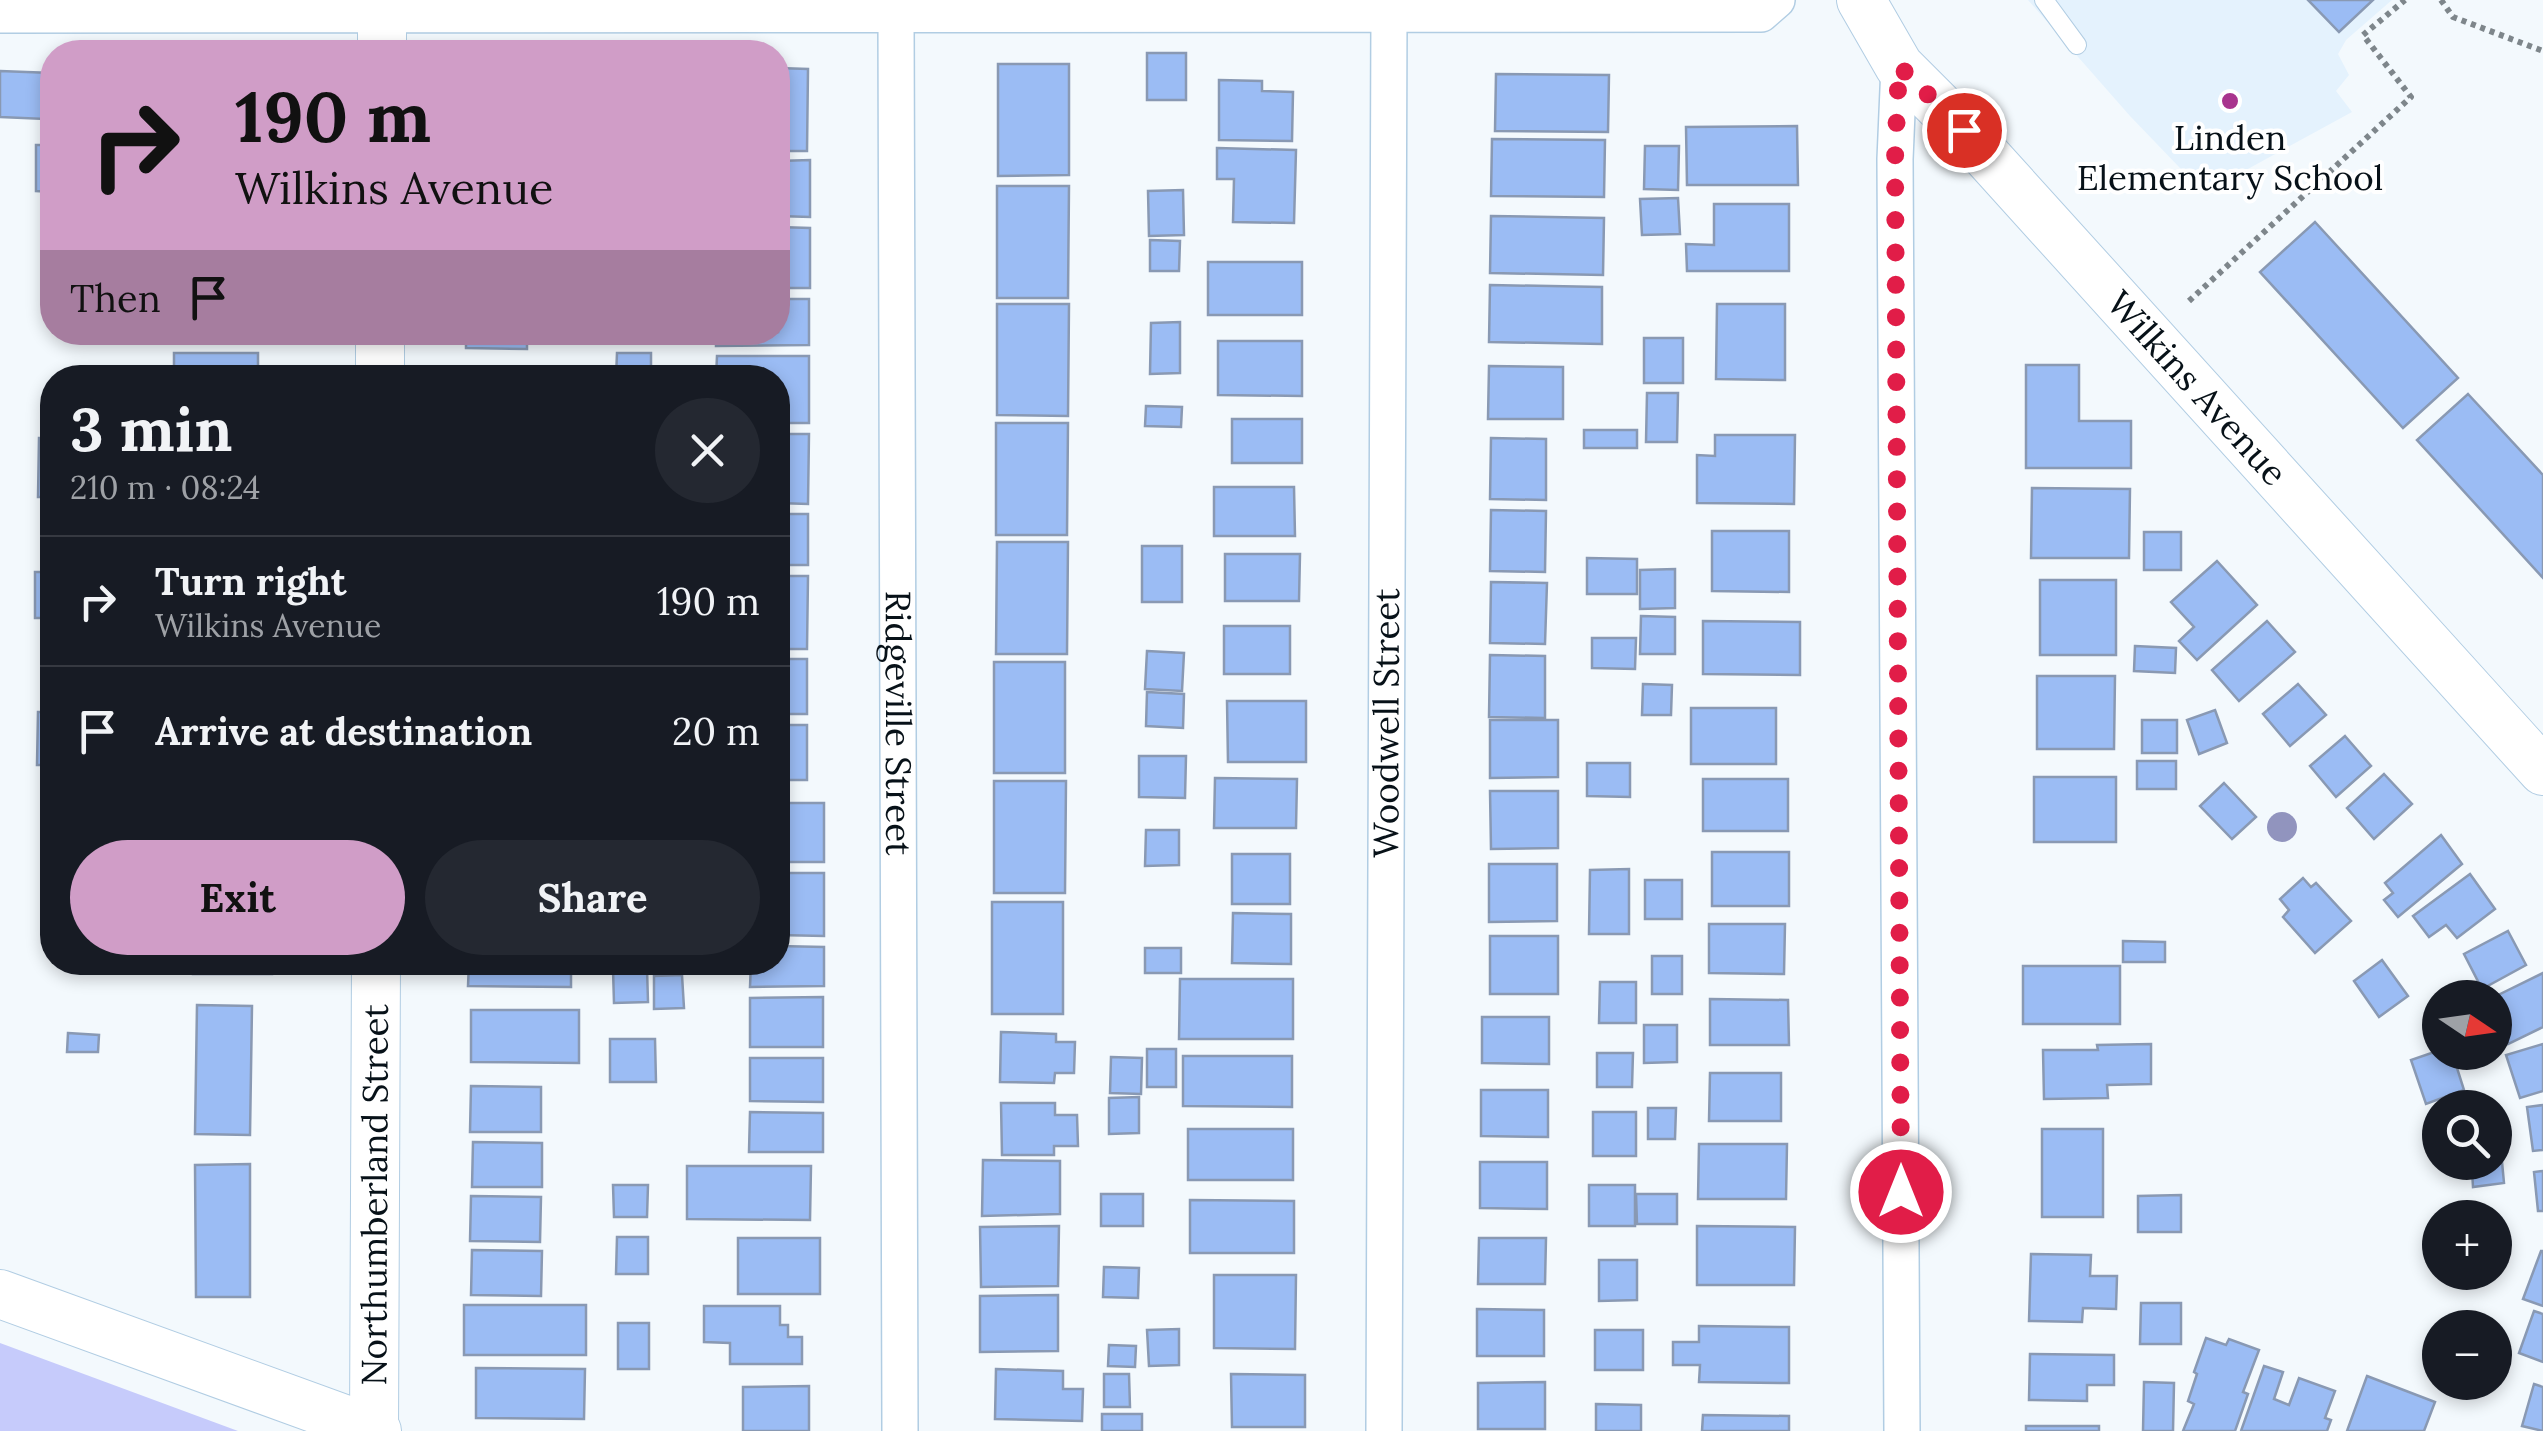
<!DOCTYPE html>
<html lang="en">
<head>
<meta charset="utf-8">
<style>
  :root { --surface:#171b24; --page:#242831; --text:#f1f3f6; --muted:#9ea1a6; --line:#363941; --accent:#d09dc7 }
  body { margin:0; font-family:Lora,serif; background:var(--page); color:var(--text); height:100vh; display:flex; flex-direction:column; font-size:38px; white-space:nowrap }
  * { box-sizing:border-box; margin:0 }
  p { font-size:32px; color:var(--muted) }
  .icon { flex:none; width:55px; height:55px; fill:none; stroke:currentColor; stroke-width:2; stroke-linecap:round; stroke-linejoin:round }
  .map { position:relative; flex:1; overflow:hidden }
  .side { position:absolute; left:40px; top:365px; width:750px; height:610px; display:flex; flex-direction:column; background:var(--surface); border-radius:40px; box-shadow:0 5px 15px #0003 }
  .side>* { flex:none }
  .guide { position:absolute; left:40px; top:40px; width:750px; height:305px; border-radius:40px; box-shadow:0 5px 15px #0003; background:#d09dc7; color:#111; overflow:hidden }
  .needle { width:65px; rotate:103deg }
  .controls { position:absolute; left:2422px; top:980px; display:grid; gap:20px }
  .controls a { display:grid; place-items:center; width:90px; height:90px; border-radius:50%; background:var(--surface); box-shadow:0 5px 15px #0003; font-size:50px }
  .pin { position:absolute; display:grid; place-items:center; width:85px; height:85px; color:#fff; margin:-42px; border:5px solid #fff; border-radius:50%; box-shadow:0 2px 10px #0007 }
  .me { position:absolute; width:110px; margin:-55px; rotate:0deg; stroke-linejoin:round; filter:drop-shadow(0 0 8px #0008) }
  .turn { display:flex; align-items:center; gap:35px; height:210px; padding:0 30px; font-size:45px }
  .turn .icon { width:130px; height:130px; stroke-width:2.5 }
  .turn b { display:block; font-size:70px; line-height:85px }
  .then { display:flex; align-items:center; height:95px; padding:0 30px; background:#0003; gap:20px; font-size:38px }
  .round { display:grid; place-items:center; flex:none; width:105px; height:105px; border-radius:52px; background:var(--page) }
  .summary { display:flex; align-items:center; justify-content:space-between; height:170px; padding:0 30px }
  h1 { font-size:60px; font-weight:800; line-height:75px }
  .primary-button { display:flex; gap:20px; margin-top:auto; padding:20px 30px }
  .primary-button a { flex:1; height:115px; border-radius:60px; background:var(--accent); color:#111; font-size:40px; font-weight:800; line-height:115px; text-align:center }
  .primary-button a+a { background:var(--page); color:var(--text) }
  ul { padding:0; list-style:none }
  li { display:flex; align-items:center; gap:30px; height:130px; padding:0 30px; border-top:2px solid var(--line) }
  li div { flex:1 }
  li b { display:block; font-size:38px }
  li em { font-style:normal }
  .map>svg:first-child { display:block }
  .built { fill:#e4f2fd }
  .green { fill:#c6cbfb }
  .building { fill:#9bbcf4; stroke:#8999b3; stroke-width:2.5 }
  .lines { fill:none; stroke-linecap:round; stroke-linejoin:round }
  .lane-casing { stroke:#b1cde3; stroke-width:20 }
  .street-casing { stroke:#b1cde3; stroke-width:38 }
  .secondary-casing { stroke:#b1cde3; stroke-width:50 }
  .path { stroke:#7e868b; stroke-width:6; stroke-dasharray:5 5; stroke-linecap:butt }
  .lane { stroke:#fff; stroke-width:18 }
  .street { stroke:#fff; stroke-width:35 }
  .secondary { stroke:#fff; stroke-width:48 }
  .tree { fill:#9194be }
  .route { stroke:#e11d48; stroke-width:18; stroke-dasharray:0 32.4 }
  .poi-dot { fill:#a8348e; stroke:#fff; stroke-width:4 }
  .labels { text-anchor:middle; stroke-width:8; stroke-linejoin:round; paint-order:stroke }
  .poi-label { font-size:35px; fill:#071118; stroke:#fff }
  .street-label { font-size:35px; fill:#071118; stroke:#fff }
</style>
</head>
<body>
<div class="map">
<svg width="2543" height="1431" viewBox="0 0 2543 1431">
  <rect width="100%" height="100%" fill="#f3f9fd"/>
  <polygon class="built" points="2028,0 2392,0 2346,40 2338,54 2349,75 2336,91 2352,112 2204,193 2130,116"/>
  <polygon class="green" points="0,1343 238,1431 0,1431"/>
  <g class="building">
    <polygon points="2308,0 2373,0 2339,32"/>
    <rect x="1147" y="53" width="39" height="47"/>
    <polygon points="998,64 1069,64 1069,175 998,176"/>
    <polygon points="778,68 808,69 807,151 778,151"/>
    <polygon points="0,71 52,73 52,107 45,107 45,119 0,117"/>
    <polygon points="1496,74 1609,75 1608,132 1495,131"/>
    <polygon points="1219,80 1262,81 1262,91 1293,92 1292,141 1219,140"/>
    <polygon points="1797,126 1798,185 1687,185 1686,127"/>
    <polygon points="1492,139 1605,140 1604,197 1491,196"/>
    <polygon points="36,145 52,145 52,192 36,191"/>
    <polygon points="1645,146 1679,146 1678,190 1644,189"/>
    <polygon points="1217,148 1296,150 1294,223 1233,222 1234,179 1217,179"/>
    <polygon points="810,160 810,217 778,216 778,161"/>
    <polygon points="997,186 1069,186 1068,298 997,298"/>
    <polygon points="1183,190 1184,235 1149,236 1148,191"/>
    <polygon points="1678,198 1680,234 1642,235 1640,199"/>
    <polygon points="1714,204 1789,204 1789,271 1687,271 1686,244 1714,245"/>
    <polygon points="1491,216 1604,218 1603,275 1490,273"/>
    <polygon points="2315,222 2458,378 2403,428 2260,272"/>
    <polygon points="778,227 810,228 810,288 778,288"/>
    <polygon points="1150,240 1180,241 1179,271 1150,271"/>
    <rect x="1208" y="262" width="94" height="53"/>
    <polygon points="1490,285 1602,287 1602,344 1489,342"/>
    <polygon points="778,299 809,299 809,345 716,346 716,332 778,332"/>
    <polygon points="997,304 1069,304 1068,416 997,415"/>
    <polygon points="1717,304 1785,304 1785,380 1716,379"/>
    <polygon points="1180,322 1180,373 1150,374 1151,323"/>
    <polygon points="466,332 572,332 572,341 527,340 527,349 466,348"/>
    <rect x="1644" y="338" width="39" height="45"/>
    <polygon points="1218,341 1302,341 1302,396 1218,395"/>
    <rect x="174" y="353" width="84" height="25"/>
    <polygon points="617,353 651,353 651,378 616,378"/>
    <polygon points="717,356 809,356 809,423 778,423 778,378 716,378"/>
    <polygon points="2026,365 2079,365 2079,421 2131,421 2131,468 2026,468"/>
    <polygon points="1489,366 1563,367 1563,419 1488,419"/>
    <polygon points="463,369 531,370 531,378 463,378"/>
    <polygon points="1647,393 1678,393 1677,442 1646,442"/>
    <polygon points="2468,394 2543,475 2543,578 2417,440"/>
    <polygon points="1146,406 1182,407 1181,427 1145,426"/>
    <rect x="1232" y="419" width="70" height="44"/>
    <polygon points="996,423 1068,423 1067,535 996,535"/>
    <rect x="1584" y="430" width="53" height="18"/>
    <polygon points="778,434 809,434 808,504 778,503"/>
    <polygon points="1715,435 1795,435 1794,504 1697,503 1697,455 1715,456"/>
    <polygon points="39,438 52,439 52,497 38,497"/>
    <polygon points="1491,438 1546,439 1546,500 1490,499"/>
    <polygon points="1214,487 1294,487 1295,536 1214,536"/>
    <polygon points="2032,488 2130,489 2129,558 2031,558"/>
    <polygon points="1491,510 1546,511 1545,572 1490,571"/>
    <rect x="778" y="514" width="30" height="51"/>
    <polygon points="1712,531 1789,531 1789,592 1712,591"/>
    <rect x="2144" y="532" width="37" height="38"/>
    <polygon points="997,542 1068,542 1067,654 996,654"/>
    <rect x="1142" y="546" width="40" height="56"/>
    <polygon points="1225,554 1300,554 1299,601 1225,601"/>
    <polygon points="1587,558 1637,559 1637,594 1587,594"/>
    <polygon points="2217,561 2257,605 2197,660 2179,641 2194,627 2171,602"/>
    <polygon points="1675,569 1675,608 1640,609 1640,570"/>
    <rect x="35" y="572" width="17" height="46"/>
    <polygon points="778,576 808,576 807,649 778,649"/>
    <rect x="2040" y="580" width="76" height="75"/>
    <polygon points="1491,582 1547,583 1545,644 1490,643"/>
    <polygon points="1641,616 1675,617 1675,654 1640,654"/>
    <polygon points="1703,621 1800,622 1800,675 1703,674"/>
    <polygon points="2267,621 2295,652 2239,701 2212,670"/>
    <rect x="1224" y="626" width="66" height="48"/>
    <polygon points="1592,638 1636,638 1635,669 1592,668"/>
    <polygon points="2135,646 2176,648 2175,673 2134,671"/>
    <polygon points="1147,651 1184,653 1182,691 1145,689"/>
    <polygon points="1490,655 1545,656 1545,718 1489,717"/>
    <rect x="778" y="659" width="29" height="55"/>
    <rect x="994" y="662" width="71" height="111"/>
    <polygon points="2037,676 2115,676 2114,749 2037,749"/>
    <polygon points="1643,684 1672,685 1671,715 1642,715"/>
    <polygon points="2298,684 2326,715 2290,746 2263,714"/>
    <polygon points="1147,692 1184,694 1183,728 1146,726"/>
    <polygon points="1227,701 1306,701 1306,762 1228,762"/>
    <rect x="1691" y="708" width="85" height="56"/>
    <polygon points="2215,710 2227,743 2199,754 2187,720"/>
    <polygon points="38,712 52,712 52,765 37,765"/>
    <polygon points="1490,720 1558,720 1558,777 1490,778"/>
    <rect x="2142" y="720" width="35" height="33"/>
    <rect x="778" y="725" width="29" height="55"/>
    <polygon points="2345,736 2371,766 2336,797 2310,766"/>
    <polygon points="1139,756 1186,756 1185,798 1139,797"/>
    <rect x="2137" y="761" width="39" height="28"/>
    <polygon points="1587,763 1630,763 1630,797 1587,796"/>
    <polygon points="2384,774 2412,804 2374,839 2347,808"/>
    <rect x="2034" y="777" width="82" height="65"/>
    <polygon points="1215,778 1297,779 1296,828 1214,828"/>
    <rect x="1703" y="779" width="85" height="52"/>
    <polygon points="994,781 1066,781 1065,893 994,893"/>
    <polygon points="2224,783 2256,817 2232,839 2200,806"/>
    <polygon points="1490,791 1558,791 1558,848 1491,849"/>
    <rect x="778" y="803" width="46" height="59"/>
    <polygon points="1146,830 1179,830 1179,865 1145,866"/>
    <polygon points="2441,835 2462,864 2398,917 2384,900 2393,893 2385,883"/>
    <rect x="1712" y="852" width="77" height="54"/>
    <rect x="1232" y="854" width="58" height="50"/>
    <polygon points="1489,864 1557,864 1557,921 1489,922"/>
    <polygon points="1629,869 1629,934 1589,934 1590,870"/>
    <polygon points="778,873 824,873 824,936 778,935"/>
    <polygon points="2470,874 2495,909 2457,938 2446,925 2429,937 2413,916"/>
    <polygon points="2303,878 2311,887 2316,883 2351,921 2315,953 2283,917 2289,910 2280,899"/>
    <rect x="1645" y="880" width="37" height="39"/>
    <rect x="992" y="902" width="71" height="112"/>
    <polygon points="1233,913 1291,914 1291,964 1232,963"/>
    <polygon points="1709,924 1785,924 1784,974 1709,973"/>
    <polygon points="2508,931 2526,965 2482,989 2464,954"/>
    <rect x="1490" y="936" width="68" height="58"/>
    <polygon points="2123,941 2165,942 2165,962 2123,962"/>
    <polygon points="778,946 824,947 824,986 750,987 751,962 778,962"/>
    <rect x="1145" y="948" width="36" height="25"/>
    <rect x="1652" y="956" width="30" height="38"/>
    <polygon points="2382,960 2408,996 2379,1017 2354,981"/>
    <rect x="193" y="962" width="79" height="12"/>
    <polygon points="469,962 558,962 558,967 571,967 571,987 468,986"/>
    <rect x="2023" y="966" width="97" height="58"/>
    <polygon points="647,968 648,1002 614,1003 613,969"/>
    <polygon points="2543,973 2543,1027 2508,1044 2495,1017 2495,998 2492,998"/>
    <polygon points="682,975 684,1008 654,1009 654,976"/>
    <polygon points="1180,979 1293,979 1293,1039 1179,1039"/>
    <polygon points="1600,982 1636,982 1636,1023 1599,1023"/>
    <polygon points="823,997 823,1047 750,1047 750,998"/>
    <polygon points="1710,999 1788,1000 1789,1045 1710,1045"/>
    <polygon points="197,1005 252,1006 250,1135 195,1134"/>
    <polygon points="471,1010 579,1010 579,1063 471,1062"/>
    <polygon points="1482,1017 1549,1017 1549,1064 1482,1063"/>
    <polygon points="1644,1025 1677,1025 1677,1062 1644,1063"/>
    <polygon points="1001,1032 1056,1034 1056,1042 1075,1042 1074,1073 1055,1073 1054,1083 1000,1082"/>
    <polygon points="68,1033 99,1035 98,1052 67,1052"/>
    <polygon points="610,1039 655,1039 656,1082 610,1082"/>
    <polygon points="2151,1044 2151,1084 2107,1085 2108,1098 2044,1099 2043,1050 2098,1050 2097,1045"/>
    <polygon points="2543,1044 2543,1091 2520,1098 2506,1055"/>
    <rect x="1147" y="1049" width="29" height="38"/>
    <polygon points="2440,1050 2452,1052 2464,1090 2426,1104 2411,1060"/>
    <polygon points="1597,1053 1633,1053 1632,1087 1597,1087"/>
    <polygon points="1183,1056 1292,1056 1292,1107 1183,1106"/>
    <polygon points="1111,1057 1142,1058 1141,1094 1110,1093"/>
    <polygon points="750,1058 823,1058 823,1102 750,1101"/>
    <polygon points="1710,1073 1781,1073 1781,1121 1709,1121"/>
    <polygon points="471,1086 541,1087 541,1132 470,1132"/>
    <polygon points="1481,1090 1548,1090 1548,1137 1481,1136"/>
    <polygon points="1139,1097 1139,1133 1109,1134 1109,1098"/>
    <polygon points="1001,1103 1055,1103 1055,1115 1077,1115 1078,1146 1054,1146 1054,1155 1002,1155"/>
    <polygon points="2543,1105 2543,1150 2533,1151 2527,1107"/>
    <polygon points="1648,1108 1676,1108 1675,1139 1648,1139"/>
    <polygon points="750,1112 823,1113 823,1152 749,1152"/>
    <rect x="1593" y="1112" width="43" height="44"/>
    <rect x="1188" y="1129" width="105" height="51"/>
    <rect x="2042" y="1129" width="61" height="88"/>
    <polygon points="473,1142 542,1143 542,1187 472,1187"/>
    <polygon points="1699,1144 1787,1144 1786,1199 1698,1199"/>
    <polygon points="2501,1151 2504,1183 2473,1187 2472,1170 2450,1172 2449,1162 2495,1162 2495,1152"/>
    <polygon points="983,1160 1060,1161 1060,1214 982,1216"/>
    <polygon points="1480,1162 1547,1162 1547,1209 1480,1208"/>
    <polygon points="250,1164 250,1297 196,1297 195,1165"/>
    <polygon points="687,1166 811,1166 810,1220 687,1219"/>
    <polygon points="2543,1171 2543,1211 2538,1211 2534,1172"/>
    <polygon points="613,1185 648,1185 647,1217 614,1217"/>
    <rect x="1589" y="1185" width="46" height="41"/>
    <rect x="1101" y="1194" width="42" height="32"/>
    <polygon points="1636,1194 1677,1194 1677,1224 1637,1224"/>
    <polygon points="2181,1195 2181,1232 2138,1232 2138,1196"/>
    <polygon points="471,1196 541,1197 540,1242 470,1241"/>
    <polygon points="1190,1200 1294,1201 1294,1253 1190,1253"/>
    <polygon points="1059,1226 1058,1286 981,1287 980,1227"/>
    <polygon points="1697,1226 1795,1227 1794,1285 1697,1285"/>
    <polygon points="617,1237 648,1237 648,1274 616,1274"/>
    <rect x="738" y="1238" width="82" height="56"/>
    <polygon points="1479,1238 1546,1238 1545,1284 1478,1284"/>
    <polygon points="472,1250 542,1251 541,1296 471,1295"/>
    <polygon points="2541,1251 2543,1251 2543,1306 2523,1299"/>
    <polygon points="2031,1254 2091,1255 2090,1276 2117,1276 2116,1309 2083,1308 2082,1322 2029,1321"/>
    <polygon points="1599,1260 1637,1260 1637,1300 1599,1301"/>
    <polygon points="1104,1267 1139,1268 1138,1298 1103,1297"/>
    <polygon points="1214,1275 1296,1275 1295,1349 1214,1348"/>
    <polygon points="1058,1295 1058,1351 980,1352 980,1296"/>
    <polygon points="2141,1303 2181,1303 2181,1344 2140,1344"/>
    <rect x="464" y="1305" width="122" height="50"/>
    <polygon points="704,1306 780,1306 780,1325 788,1325 788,1337 802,1337 802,1364 730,1364 730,1343 704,1342"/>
    <polygon points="1477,1309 1544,1310 1544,1356 1477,1356"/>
    <polygon points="2534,1311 2543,1314 2543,1362 2519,1353"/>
    <rect x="618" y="1323" width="31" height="46"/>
    <polygon points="1699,1326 1789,1327 1789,1383 1699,1382 1700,1365 1673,1365 1673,1342 1699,1342"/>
    <polygon points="1179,1329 1179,1365 1149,1366 1147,1330"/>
    <rect x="1595" y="1330" width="48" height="40"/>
    <polygon points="2206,1338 2226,1345 2229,1339 2259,1350 2243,1392 2248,1394 2235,1431 2183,1431 2194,1404 2188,1401 2197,1374 2194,1372"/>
    <polygon points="1109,1345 1136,1346 1135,1367 1108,1366"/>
    <polygon points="2030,1354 2114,1355 2114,1385 2087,1385 2087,1401 2029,1400"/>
    <polygon points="2264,1366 2283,1372 2274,1399 2289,1405 2299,1378 2335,1391 2325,1418 2331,1420 2327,1431 2241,1431"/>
    <polygon points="476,1368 585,1369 584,1419 476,1418"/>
    <polygon points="996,1369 1063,1371 1063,1389 1083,1389 1082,1421 995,1419"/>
    <polygon points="1104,1374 1129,1374 1130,1407 1104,1407"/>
    <polygon points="1231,1374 1305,1375 1305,1427 1232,1427"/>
    <polygon points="2367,1376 2435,1402 2424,1431 2347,1431"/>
    <polygon points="1545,1382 1545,1429 1478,1429 1478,1383"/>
    <polygon points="2144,1382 2174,1383 2173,1431 2143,1431"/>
    <polygon points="2534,1384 2543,1387 2543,1431 2522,1426"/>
    <polygon points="809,1386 809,1431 743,1431 743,1387"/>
    <polygon points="1596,1404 1641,1405 1641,1431 1596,1431"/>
    <rect x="1102" y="1414" width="40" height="17"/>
    <polygon points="1703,1415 1789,1416 1789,1431 1702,1431"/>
    <rect x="2026" y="1426" width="73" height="5"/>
  </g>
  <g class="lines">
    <g class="lane-casing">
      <polyline id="lane" points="2044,0 2077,45"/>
    </g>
    <g class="street-casing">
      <g id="street">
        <polyline points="0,15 1761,14 1777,0"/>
        <path id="s1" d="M896,15L900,1431"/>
        <polyline points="1899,66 1895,159 1902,1431"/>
        <path id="s2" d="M1384,1431L1389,14"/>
      </g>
    </g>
    <g class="secondary-casing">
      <g id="secondary">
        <path id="s3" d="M1861,0L1899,66L1964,131L2543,771"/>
        <polyline points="382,52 382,0"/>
        <polyline points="380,378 380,332"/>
        <polyline points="0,1294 377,1431"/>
        <path id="s4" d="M374,1430L376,962"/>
      </g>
    </g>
    <g class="path">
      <polyline points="2441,0 2453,17 2543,51"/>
      <polyline points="2189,301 2411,97 2363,35 2405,0"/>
    </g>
    <use href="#lane" class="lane"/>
    <use href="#street" class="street"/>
    <use href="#secondary" class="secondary"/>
  </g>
  <circle class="tree" cx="2282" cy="827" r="15"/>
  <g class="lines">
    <polyline class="route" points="1901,1192 1895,159 1899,66 1964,130"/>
  </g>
  <circle class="poi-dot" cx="2230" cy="101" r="10"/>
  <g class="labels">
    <g class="poi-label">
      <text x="2230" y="150">Linden<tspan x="2230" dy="40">Elementary School</tspan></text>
    </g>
    <g class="street-label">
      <text dy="12" stroke="none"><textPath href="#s3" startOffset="515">Wilkins Avenue</textPath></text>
      <text dy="12" stroke="none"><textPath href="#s2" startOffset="708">Woodwell Street</textPath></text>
      <text dy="12" stroke="none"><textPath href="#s1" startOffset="708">Ridgeville Street</textPath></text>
      <text dy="12" stroke="none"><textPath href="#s4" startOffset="235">Northumberland Street</textPath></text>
    </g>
  </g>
</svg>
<div class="controls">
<a><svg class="needle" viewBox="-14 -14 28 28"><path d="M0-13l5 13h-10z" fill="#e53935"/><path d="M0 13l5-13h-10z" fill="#9ea1a6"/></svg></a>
<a><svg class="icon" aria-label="search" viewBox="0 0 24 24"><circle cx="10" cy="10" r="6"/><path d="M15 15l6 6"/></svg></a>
<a>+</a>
<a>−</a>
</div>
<div class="pin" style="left:1964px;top:130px;background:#d93025"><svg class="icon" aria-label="arrive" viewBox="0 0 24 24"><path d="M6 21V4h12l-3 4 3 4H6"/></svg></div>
<svg class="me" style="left:1901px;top:1192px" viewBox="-20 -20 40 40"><circle r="17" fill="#e11d48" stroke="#fff" stroke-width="3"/><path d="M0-11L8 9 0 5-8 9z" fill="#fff"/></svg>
<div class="guide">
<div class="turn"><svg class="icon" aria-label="right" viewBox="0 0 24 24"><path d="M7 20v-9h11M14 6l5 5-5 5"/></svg><div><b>190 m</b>Wilkins Avenue</div></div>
<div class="then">Then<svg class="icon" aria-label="arrive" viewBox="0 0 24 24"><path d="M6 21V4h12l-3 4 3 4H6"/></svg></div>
</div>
<section class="side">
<div class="summary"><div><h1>3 min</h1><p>210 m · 08:24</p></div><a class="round"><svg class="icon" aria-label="close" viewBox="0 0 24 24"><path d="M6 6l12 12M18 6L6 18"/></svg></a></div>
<ul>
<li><svg class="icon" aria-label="right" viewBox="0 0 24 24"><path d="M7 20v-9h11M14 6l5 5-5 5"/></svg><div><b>Turn right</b><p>Wilkins Avenue</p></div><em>190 m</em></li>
<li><svg class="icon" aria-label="arrive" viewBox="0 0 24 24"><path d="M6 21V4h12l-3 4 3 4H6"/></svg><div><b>Arrive at destination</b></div><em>20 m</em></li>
</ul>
<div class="primary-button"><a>Exit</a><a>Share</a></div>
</section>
</div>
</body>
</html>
